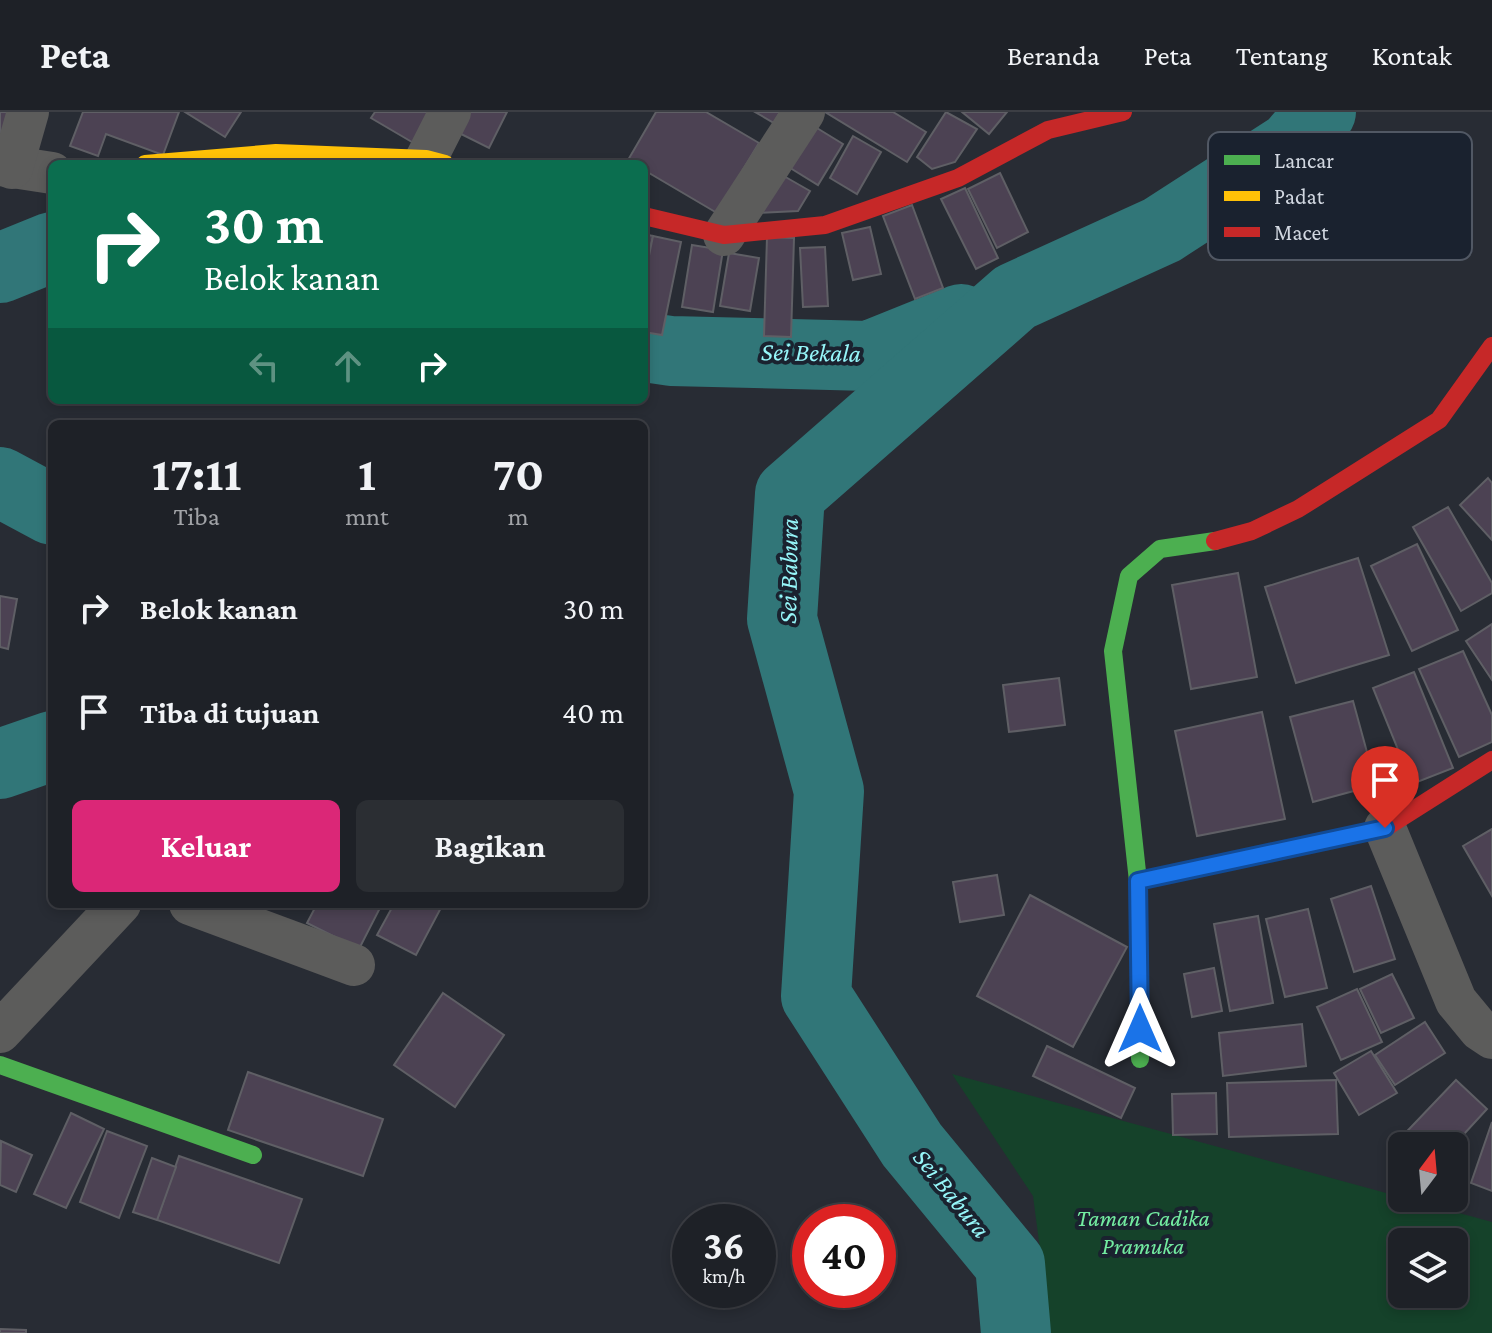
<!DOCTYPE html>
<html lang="id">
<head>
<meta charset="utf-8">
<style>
  :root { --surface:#1e2127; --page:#2b2e33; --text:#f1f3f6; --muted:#a1a3a7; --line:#3c3e44; --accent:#db2777 }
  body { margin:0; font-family:"Crimson Pro",serif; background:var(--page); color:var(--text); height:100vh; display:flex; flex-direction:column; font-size:30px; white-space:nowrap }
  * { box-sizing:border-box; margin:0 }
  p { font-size:26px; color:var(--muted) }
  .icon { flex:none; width:44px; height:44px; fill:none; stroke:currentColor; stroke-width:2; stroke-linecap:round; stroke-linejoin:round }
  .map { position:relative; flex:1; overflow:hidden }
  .sheet { position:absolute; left:48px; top:308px; width:600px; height:488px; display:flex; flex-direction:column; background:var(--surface); border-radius:12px; box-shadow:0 4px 12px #0003,0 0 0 2px var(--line) }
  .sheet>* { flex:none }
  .hud { position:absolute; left:48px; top:48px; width:600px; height:244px; border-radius:12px; box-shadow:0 4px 12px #0003,0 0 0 2px var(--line); background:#0b6e4f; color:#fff; overflow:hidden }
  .needle { width:52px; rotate:16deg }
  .tools { position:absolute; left:1388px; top:1020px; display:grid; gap:16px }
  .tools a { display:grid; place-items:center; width:80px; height:80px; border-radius:12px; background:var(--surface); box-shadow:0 4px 12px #0003,0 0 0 2px var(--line); font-size:40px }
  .speed { position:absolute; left:672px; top:1092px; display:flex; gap:16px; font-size:40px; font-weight:700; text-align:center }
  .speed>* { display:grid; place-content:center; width:104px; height:104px; border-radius:50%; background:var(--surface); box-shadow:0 4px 12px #0003,0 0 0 2px var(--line); line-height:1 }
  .speed small { font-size:20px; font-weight:400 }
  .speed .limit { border:12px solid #d22; background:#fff; color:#111 }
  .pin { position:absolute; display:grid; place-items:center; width:68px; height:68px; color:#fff; margin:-82px -34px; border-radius:50% 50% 50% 0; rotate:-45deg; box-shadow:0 0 8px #0007 }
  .pin .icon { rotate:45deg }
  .me { position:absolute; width:88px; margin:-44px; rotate:0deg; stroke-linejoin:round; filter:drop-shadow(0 0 6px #0008) }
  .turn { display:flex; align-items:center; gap:28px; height:168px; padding:0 24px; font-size:36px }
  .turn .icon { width:104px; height:104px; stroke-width:2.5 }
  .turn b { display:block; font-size:56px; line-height:68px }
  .lanes { display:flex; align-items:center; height:76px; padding:0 24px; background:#0003; justify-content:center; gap:40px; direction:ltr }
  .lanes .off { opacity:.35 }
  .eta { display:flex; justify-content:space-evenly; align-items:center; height:136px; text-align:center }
  .eta b { font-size:48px; font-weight:700; line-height:56px }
  .cta { display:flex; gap:16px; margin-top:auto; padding:16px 24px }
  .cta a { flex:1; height:92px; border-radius:12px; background:var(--accent); color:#fff; font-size:32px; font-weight:700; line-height:92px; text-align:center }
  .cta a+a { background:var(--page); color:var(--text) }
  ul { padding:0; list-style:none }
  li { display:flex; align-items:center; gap:24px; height:104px; padding:0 24px }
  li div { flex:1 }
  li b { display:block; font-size:30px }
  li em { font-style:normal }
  header { display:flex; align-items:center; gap:48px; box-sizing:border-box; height:112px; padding:0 40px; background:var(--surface); border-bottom:2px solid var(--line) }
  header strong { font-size:38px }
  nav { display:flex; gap:44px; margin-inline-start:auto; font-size:28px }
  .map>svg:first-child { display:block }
  .green { fill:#15422a; fill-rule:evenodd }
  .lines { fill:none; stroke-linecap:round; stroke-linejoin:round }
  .river { stroke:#317678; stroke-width:70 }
  .building { fill:#4c4253; stroke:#5f5f65; stroke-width:2 }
  .street { stroke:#5c5c5b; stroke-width:42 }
  .fast { stroke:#4caf50; stroke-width:18 }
  .slow { stroke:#ffc107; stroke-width:18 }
  .jam { stroke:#c62828; stroke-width:18 }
  .route-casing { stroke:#114b97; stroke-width:20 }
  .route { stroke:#1a73e8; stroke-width:14 }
  .labels { text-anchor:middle; stroke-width:8; stroke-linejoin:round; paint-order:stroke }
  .park-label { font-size:24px; font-style:italic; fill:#73eca1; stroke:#1a222f }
  .water-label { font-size:26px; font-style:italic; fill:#96f6f9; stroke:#1a222f }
  .key { fill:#1a222f; stroke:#515864; stroke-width:2 }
  .key-label { font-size:22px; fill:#d1d7e0 }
</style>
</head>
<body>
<header>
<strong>Peta</strong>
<nav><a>Beranda</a><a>Peta</a><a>Tentang</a><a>Kontak</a></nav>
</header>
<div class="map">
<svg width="1492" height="1221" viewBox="0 0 1492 1221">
  <rect width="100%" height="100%" fill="#282c34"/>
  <path class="green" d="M952,962L1492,1110V1221H1051L1033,1084ZM1402,1130H1454V1182H1402Z"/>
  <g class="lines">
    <g class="river">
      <polyline points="0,156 52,135"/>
      <polyline points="644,235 671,239 869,244 961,207"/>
      <polyline points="0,370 52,398"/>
      <polyline points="0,652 52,634"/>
      <polyline points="1016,1221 1010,1152 912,1033 816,884 829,679 782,507 790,382 1015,185 1162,118 1292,34 1321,0"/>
    </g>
  </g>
  <g class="building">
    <polygon points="0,0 17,0 0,31"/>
    <polygon points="83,0 179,0 163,43 106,22 98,44 70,34"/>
    <polygon points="185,0 241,0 225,25"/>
    <polygon points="375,0 437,0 417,33 371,6"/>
    <polygon points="460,0 507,0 489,36 451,17"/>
    <polygon points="656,0 706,0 759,31 717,101 644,58 644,52 628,48"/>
    <polygon points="755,0 780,0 774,11"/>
    <polygon points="825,0 893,0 926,20 907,50"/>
    <polygon points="946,0 977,17 955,50 932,57 917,45"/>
    <polygon points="962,0 1007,0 989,22"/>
    <polygon points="812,13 843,32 818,73 787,54"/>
    <polygon points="853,24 881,40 857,82 830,66"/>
    <polygon points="1000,61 1028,120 997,136 968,77"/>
    <polygon points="782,63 810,79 798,99 758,101"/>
    <polygon points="965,76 998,146 976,157 941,87"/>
    <polygon points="912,93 943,176 915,187 883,104"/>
    <polygon points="870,115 881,162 853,168 842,121"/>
    <polygon points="644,122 653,124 644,168"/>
    <polygon points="653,124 681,130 662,223 644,220 644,168"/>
    <polygon points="767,125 794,126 791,225 764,224"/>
    <polygon points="692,133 723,138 713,200 682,195"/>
    <polygon points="825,135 828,194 803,195 800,136"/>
    <polygon points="729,141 759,146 750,199 720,194"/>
    <polygon points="1488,366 1492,371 1492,428 1460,393"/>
    <polygon points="1448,395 1492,471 1492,481 1461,499 1413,415"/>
    <polygon points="1417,432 1458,518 1412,539 1371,454"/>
    <polygon points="1358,446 1389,543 1296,571 1265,475"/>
    <polygon points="1238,461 1257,565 1191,577 1172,473"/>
    <polygon points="0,484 17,487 8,537 0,535"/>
    <polygon points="1492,512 1492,568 1466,529"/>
    <polygon points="1463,539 1492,603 1492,630 1459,645 1419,557"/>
    <polygon points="1414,560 1453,656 1412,672 1373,576"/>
    <polygon points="1059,566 1065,613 1009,620 1003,573"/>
    <polygon points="1353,589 1376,673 1313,690 1290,605"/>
    <polygon points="1262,600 1285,707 1197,724 1175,619"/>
    <polygon points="1492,717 1492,784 1463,734"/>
    <polygon points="997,763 1004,803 960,810 953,770"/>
    <polygon points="1371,774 1395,847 1354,860 1331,787"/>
    <polygon points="1030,783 1127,835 1073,935 977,884"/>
    <polygon points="317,792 382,792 359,837 307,811"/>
    <polygon points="394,792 443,792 416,843 377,823"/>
    <polygon points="1308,797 1327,876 1285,885 1266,807"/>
    <polygon points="1258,804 1273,891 1230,899 1214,812"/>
    <polygon points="1214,856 1222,899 1192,905 1184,862"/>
    <polygon points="1392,862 1414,906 1381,921 1360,877"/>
    <polygon points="1357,877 1382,930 1341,948 1317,895"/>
    <polygon points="443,881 504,923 455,995 394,953"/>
    <polygon points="1425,910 1445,941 1395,973 1375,943"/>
    <polygon points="1302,912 1306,954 1223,964 1219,921"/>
    <polygon points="1047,934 1135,976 1121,1006 1033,964"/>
    <polygon points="1371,939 1397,981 1359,1003 1334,961"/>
    <polygon points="248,960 383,1007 363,1064 228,1018"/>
    <polygon points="1336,968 1338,1022 1229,1025 1227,971"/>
    <polygon points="1456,968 1487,997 1453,1034 1402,1034 1402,1042 1393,1034"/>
    <polygon points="1216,981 1217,1022 1173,1023 1172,982"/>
    <polygon points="71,1001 104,1017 66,1096 34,1082"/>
    <polygon points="1492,1010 1492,1079 1471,1071"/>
    <polygon points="107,1019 147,1034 119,1106 80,1090"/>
    <polygon points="1,1029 32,1043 16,1080 0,1073"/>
    <polygon points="179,1044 302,1087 279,1151 157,1108"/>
    <polygon points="152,1046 176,1055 157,1108 133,1100"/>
    <polygon points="0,1217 26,1218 26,1221 0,1221"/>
  </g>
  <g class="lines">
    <g class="street">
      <polyline points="426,47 450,0"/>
      <polyline points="0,53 52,61"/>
      <polyline points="12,56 28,0"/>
      <polyline points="724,123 804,0"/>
      <polyline points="1385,716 1456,889 1480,918 1492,926"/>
      <polyline points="190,792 354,853"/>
      <polyline points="0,920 120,792"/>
    </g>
    <g class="fast">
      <polyline points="1140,947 1138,769 1113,539 1129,464 1160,437 1215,429"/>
      <polyline points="0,953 253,1043"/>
    </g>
    <polyline class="slow" points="145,52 276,41 426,47 445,52"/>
    <g class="jam">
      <polyline points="644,104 724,123 825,113 958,66 1048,18 1123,0"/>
      <polyline points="1215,429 1252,419 1298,397 1439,308 1492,234"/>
      <polyline points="1138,769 1385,716 1492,648"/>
    </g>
  </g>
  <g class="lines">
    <g class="route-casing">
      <polyline id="route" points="1140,917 1138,769 1385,716"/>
    </g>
    <use href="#route" class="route"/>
  </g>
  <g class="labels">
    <g class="park-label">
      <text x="1143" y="1114">Taman Cadika<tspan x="1143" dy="28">Pramuka</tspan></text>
    </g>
    <g class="water-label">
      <text transform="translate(811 240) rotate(1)" y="9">Sei Bekala</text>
      <text transform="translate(788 459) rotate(-89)" y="9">Sei Babura</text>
      <text transform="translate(952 1081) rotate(51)" y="9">Sei Babura</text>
    </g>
  </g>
  <rect x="1208" y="20" width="264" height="128" rx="12" class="key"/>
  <rect x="1224" y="43" width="36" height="10" fill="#4caf50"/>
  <rect x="1224" y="79" width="36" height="10" fill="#ffc107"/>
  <rect x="1224" y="115" width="36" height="10" fill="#c62828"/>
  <g class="key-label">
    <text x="1274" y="56">Lancar</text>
    <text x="1274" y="92">Padat</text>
    <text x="1274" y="128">Macet</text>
  </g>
</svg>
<div class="tools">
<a><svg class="needle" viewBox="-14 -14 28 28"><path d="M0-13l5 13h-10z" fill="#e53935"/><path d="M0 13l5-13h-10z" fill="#a1a3a7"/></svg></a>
<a><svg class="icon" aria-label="layers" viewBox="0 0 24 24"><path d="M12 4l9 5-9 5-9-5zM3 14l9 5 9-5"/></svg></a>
</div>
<div class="speed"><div>36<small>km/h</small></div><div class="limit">40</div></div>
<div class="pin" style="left:1385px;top:716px;background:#d93025"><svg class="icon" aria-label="arrive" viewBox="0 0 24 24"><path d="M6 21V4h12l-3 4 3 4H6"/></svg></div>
<svg class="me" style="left:1140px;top:917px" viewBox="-20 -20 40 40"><path d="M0-17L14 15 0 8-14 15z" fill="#1a73e8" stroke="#fff" stroke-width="4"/></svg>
<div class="hud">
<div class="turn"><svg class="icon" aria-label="right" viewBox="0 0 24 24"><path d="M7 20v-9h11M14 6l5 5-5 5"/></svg><div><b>30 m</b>Belok kanan</div></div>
<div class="lanes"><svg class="icon off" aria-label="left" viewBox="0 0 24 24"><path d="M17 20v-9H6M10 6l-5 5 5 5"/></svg><svg class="icon off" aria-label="ahead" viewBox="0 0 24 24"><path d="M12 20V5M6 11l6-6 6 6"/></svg><svg class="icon" aria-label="right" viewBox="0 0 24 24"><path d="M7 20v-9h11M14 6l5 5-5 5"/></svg></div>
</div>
<section class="sheet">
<div class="eta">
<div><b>17:11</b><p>Tiba</p></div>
<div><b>1</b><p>mnt</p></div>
<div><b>70</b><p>m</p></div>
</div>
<ul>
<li><svg class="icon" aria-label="right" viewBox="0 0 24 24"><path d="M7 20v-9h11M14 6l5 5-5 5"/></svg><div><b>Belok kanan</b></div><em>30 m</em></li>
<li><svg class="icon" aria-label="arrive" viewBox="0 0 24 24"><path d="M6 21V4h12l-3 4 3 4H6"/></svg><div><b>Tiba di tujuan</b></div><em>40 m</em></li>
</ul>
<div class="cta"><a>Keluar</a><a>Bagikan</a></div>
</section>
</div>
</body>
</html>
